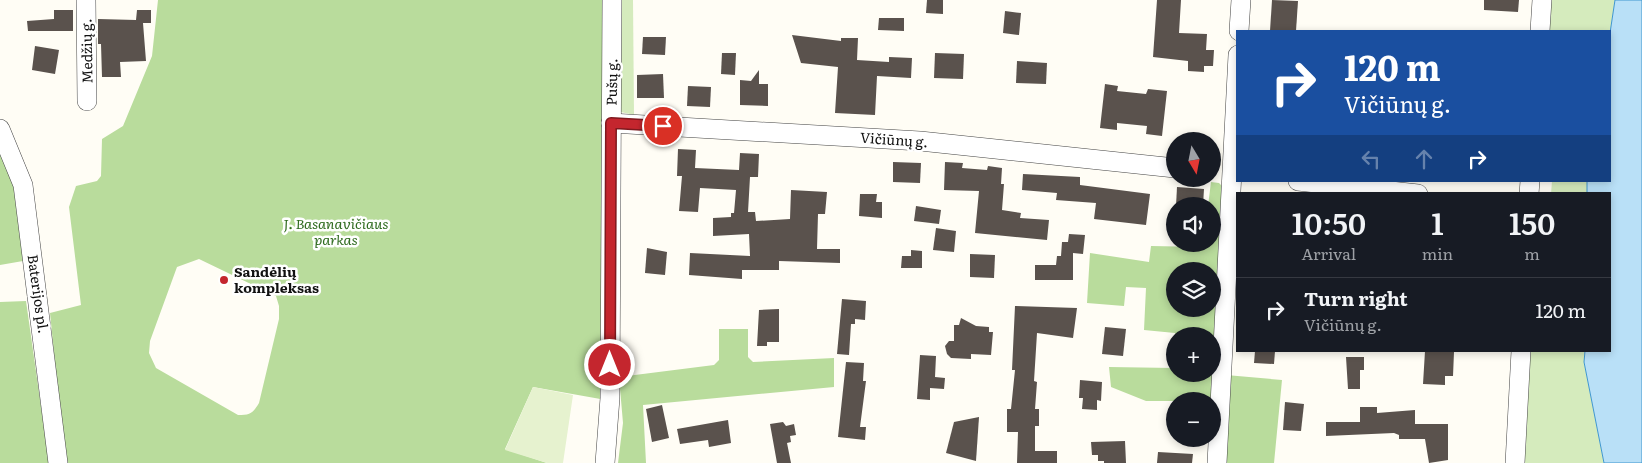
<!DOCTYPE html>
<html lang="en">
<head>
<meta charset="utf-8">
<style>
  :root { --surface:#171b24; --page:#20242c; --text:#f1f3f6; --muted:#9ea1a6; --line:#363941 }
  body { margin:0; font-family:Literata,serif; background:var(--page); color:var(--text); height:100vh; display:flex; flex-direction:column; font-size:19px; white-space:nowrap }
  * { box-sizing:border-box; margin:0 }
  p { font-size:16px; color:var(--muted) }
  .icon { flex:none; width:28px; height:28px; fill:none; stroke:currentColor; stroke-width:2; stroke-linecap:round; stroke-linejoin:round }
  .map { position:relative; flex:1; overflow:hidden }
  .side { position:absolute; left:1236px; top:192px; width:375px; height:160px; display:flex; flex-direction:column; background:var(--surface); border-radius:0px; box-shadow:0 2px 8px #0003 }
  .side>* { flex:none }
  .hud { position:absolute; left:1236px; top:30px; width:375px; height:152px; border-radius:0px; box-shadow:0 2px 8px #0003; background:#1a4fa0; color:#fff; overflow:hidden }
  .needle { width:32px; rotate:170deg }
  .controls { position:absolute; left:1166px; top:132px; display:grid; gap:10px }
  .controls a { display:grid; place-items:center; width:55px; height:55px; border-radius:50%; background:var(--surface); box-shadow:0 2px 8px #0003; font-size:25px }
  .pin { position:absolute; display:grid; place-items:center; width:42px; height:42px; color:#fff; margin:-21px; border:2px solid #fff; border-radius:50%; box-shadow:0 1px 5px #0007 }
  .me { position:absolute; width:55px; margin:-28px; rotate:0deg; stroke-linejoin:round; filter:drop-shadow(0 0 4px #0008) }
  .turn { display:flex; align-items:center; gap:18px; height:105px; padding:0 25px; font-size:22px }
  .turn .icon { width:65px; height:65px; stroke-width:2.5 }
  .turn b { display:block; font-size:35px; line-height:42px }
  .lanes { display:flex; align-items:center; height:48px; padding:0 25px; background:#0003; justify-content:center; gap:25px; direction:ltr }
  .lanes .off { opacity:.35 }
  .eta { display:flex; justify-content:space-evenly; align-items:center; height:85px; text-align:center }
  .eta b { font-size:30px; font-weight:600; line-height:35px }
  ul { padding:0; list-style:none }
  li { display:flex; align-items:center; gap:15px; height:65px; padding:0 25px; border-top:1px solid var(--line) }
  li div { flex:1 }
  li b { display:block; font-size:19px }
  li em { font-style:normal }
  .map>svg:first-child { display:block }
  .green { fill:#d5ebbd }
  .forest { fill:#b9dc9c; fill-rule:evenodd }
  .pitch { fill:#e6f2cf }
  .water { fill:#b9e0f7; stroke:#3f96cf }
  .building { fill:#5a524d }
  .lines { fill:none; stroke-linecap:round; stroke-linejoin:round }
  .minor-casing { stroke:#444; stroke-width:20 }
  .minor { stroke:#fff; stroke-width:19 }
  .route-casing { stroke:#7f191e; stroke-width:12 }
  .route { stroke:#c4262e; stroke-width:9 }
  .poi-dot { fill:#c4262e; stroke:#fff; stroke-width:2 }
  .labels { text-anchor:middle; stroke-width:5; stroke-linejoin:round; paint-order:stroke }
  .street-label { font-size:14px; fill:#111; stroke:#fff }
  .park-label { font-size:14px; font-style:italic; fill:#2f6b1f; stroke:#fff }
  .poi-label { font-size:14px; font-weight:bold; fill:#111; stroke:#fff; text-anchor:start }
</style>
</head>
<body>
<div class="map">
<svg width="1642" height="463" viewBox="0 0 1642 463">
  <rect width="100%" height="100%" fill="#fffdf5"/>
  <g class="green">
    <polygon points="619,0 633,0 634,115 621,112 618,108"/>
    <polygon points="1549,0 1615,0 1610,33 1547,31"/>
    <polygon points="1552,181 1587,181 1587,194 1551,194"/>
    <polygon points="1529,351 1585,351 1584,362 1604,463 1523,463"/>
  </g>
  <g class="forest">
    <path d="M158,0H607L606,400L533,387L505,449L547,463H65L50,313L81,305L69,207L76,186L97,181L101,176L102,139L123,126L152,56ZM199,259L276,296L279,306V319L259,403C253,413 250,415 238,415L156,368L149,353L150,341L177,267Z"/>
    <polygon points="0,144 14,186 23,261 0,265"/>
    <path d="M1211,182L1219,183L1222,186L1212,401H1146L1111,387L1109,367L1174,368L1175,333L1144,330L1146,288L1126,287L1124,306L1087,303L1090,253L1149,262L1151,246L1203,247L1204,244H1212V206H1208ZM1175,271H1212V309H1175ZM1175,336H1212V374H1175Z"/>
    <polygon points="26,301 49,463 0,463 0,302"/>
    <polygon points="719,329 748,329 748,357 753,362 834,358 834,387 643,405 646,463 618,463 623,423 619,377 714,365 719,360"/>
    <polygon points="1226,375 1282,380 1274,463 1221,463"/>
  </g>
  <polygon class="pitch" points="533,387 573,395 563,463 547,463 505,450"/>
  <polygon class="water" points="1615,0 1642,0 1642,463 1604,463 1584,362 1585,351 1610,351 1610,194 1587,194 1587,181 1610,181 1610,33"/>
  <g class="building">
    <polygon points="927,0 943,0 943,14 926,13"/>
    <polygon points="1157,0 1181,0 1179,33 1207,34 1206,50 1214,50 1213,66 1204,66 1204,72 1188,71 1188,61 1153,57"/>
    <polygon points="1272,0 1298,1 1296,31 1270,31"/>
    <polygon points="1484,0 1519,0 1518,12 1484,10"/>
    <polygon points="54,10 73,10 73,31 28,31 27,21 54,19"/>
    <polygon points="137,10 151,10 151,23 143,23 146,61 120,62 121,77 102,77 101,44 98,44 98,19 136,20"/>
    <polygon points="1005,11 1021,13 1019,35 1003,33"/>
    <polygon points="879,18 904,18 904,31 878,30"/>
    <polygon points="792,35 841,41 841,38 858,38 857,60 889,62 889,57 912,58 911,78 877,76 875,115 835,113 838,67 801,63"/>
    <polygon points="643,37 666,37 665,55 642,54"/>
    <polygon points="35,46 59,50 55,74 32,70"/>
    <polygon points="722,53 736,53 735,75 721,74"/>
    <polygon points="935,53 964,54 963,79 934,78"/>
    <polygon points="1017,61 1047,63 1046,84 1016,83"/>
    <polygon points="759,70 759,84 768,84 768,106 740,105 740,80 751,81"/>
    <polygon points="663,74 664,98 637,98 637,75"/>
    <polygon points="1105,84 1118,86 1117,91 1146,94 1148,89 1167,91 1162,136 1146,134 1147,126 1117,123 1117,130 1100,128"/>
    <polygon points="688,86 711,87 710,107 687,106"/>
    <polygon points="678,149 696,150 695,168 739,170 740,153 759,154 758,177 750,177 748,212 755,212 756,221 790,219 791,190 827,192 825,214 818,214 817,249 840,249 840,263 779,261 779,270 742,270 742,279 689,275 690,253 750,256 749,234 713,236 713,218 731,217 731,213 734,213 736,190 700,188 698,212 679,211 682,176 677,176"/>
    <polygon points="893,162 921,163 920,183 893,182"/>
    <polygon points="945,162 963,163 962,168 987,170 988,166 1002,168 1001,184 1004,184 1002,210 1021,213 1020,218 1049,220 1047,240 975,233 979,191 944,190"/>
    <polygon points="1023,174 1080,177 1080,185 1150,194 1146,225 1094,219 1096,203 1056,200 1057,193 1022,190"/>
    <polygon points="1177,187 1204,189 1203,206 1176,206"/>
    <polygon points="860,194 877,194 876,202 882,202 882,218 859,216"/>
    <polygon points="916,206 941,210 939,224 914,221"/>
    <polygon points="936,228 956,231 954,252 933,250"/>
    <polygon points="1069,234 1085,235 1083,254 1073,253 1073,280 1035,280 1035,265 1056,265 1057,256 1061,256 1062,242 1068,242"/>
    <polygon points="647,248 667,252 665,275 645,273"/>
    <polygon points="911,250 922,251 922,268 901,268 902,256 911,256"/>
    <polygon points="970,254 995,255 994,278 970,277"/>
    <polygon points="842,299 866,301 865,320 855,319 855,324 851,324 849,355 837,354"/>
    <polygon points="1015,306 1077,308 1073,338 1037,333 1034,381 1037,382 1035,409 1039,409 1039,426 1035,426 1035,451 1057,451 1057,463 1017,463 1018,432 1007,432 1007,409 1011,409 1015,370 1012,370"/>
    <polygon points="779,309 779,342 767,342 767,346 757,346 759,310"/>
    <polygon points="961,318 976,326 989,327 989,332 993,332 991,355 971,354 971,359 951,358 947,354 945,346 949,341 954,341 954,325 959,325"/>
    <polygon points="1105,327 1126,329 1123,356 1102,354"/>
    <polygon points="1255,351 1275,351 1274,364 1254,363"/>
    <polygon points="1425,351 1454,352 1453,376 1445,376 1445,385 1423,384"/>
    <polygon points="920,355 936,356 935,377 945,378 944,389 930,388 930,400 917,399"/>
    <polygon points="1346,357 1364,357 1364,370 1360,370 1360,389 1348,389"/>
    <polygon points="846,362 864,363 863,381 866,381 860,427 866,427 865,440 838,437"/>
    <polygon points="1080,380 1102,382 1101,401 1097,400 1097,410 1082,409 1083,398 1079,398"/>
    <polygon points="1285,402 1304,404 1301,431 1283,430"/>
    <polygon points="662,405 669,438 652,442 646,409"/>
    <polygon points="1360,407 1377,407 1377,413 1415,410 1415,424 1448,424 1448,460 1429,463 1425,439 1399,439 1399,435 1394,433 1326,436 1326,422 1360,422"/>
    <polygon points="979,417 976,461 946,453 954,422"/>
    <polygon points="728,420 731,443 709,447 708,440 680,444 677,429"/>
    <polygon points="783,422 786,426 794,424 796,435 790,436 791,442 787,443 791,463 777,463 770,424"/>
    <polygon points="1125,441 1126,463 1104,463 1104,461 1098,461 1098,455 1092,455 1091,442"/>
    <polygon points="1158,452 1193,454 1192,463 1157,463"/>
  </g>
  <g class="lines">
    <g class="minor-casing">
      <g id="minor">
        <polyline points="86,0 87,101"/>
        <polyline points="1239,31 1241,0"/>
        <polyline points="1540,31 1542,0"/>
        <polyline points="611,123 920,141 1175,168"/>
        <polyline points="0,129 23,185 58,463"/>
        <polyline points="1298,181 1418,194"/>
        <polyline points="1529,194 1530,181"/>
        <polyline points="605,463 610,398 612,0"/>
        <polyline points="1217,463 1238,55"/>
        <polyline points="1515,463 1521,351"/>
      </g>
    </g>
    <use href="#minor" class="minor"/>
  </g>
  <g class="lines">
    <g class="route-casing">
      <polyline id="route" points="610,365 611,123 663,126"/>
    </g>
    <use href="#route" class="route"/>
  </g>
  <circle class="poi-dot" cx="224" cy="280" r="5"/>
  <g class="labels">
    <g class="street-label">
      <text transform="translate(87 51) rotate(-91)" y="5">Medžių g.</text>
      <text transform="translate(612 82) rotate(-89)" y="5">Pušų g.</text>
      <text transform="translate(894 140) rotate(4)" y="5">Vičiūnų g.</text>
      <text transform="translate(38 294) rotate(82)" y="5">Baterijos pl.</text>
    </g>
    <g class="park-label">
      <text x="336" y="229">J. Basanavičiaus<tspan x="336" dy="16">parkas</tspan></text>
    </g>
    <g class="poi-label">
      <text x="234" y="277">Sandėlių<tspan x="234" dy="16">kompleksas</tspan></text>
    </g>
  </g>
</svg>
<div class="controls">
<a><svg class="needle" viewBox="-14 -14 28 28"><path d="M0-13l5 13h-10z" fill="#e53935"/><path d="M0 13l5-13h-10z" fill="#9ea1a6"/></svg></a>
<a><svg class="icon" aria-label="sound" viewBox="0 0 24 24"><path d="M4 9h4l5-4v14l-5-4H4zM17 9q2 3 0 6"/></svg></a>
<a><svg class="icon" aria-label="layers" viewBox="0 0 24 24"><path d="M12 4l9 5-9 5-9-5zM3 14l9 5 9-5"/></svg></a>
<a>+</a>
<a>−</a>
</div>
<div class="pin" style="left:663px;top:126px;background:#d93025"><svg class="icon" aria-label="arrive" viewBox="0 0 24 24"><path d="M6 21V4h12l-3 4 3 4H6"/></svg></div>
<svg class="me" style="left:610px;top:365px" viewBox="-20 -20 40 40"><circle r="17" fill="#c4262e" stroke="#fff" stroke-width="3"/><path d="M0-11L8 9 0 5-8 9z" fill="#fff"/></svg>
<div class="hud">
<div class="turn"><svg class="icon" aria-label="right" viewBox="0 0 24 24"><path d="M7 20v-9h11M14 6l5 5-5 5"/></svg><div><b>120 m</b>Vičiūnų g.</div></div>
<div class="lanes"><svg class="icon off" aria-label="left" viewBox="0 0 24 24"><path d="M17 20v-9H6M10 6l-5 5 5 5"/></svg><svg class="icon off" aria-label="ahead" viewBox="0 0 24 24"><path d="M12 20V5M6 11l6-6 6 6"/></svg><svg class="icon" aria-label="right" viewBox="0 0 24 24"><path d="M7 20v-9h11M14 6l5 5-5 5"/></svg></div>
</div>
<section class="side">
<div class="eta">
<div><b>10:50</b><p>Arrival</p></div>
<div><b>1</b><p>min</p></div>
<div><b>150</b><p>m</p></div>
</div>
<ul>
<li><svg class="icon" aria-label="right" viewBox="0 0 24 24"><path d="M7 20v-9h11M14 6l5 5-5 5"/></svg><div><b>Turn right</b><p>Vičiūnų g.</p></div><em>120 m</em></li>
</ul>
</section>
</div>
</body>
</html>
